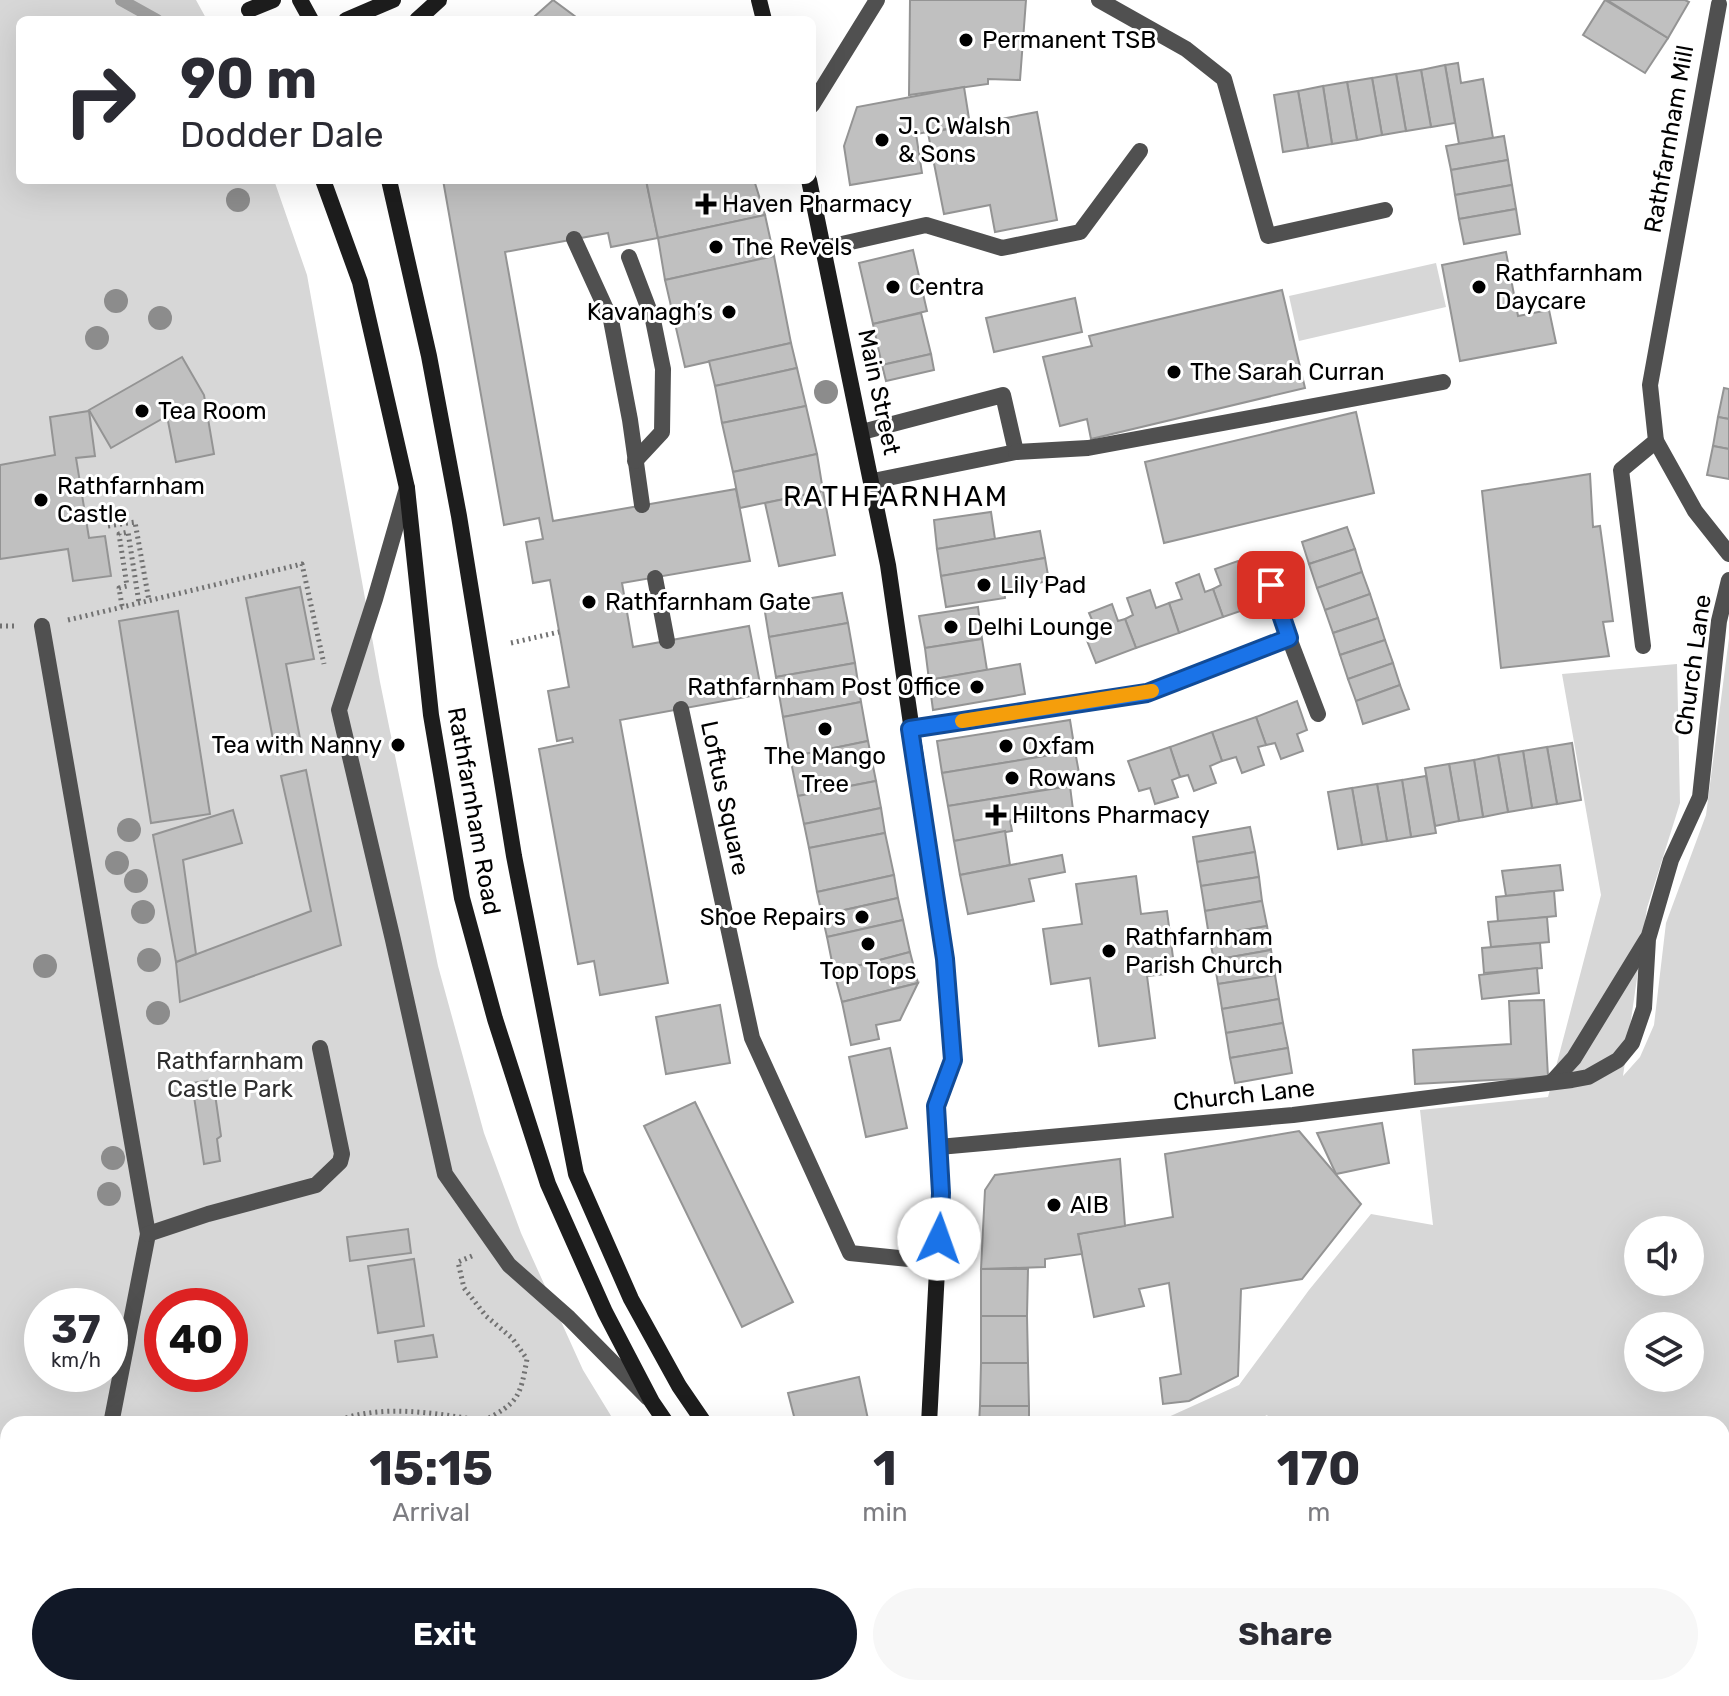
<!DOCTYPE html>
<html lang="en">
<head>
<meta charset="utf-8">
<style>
  :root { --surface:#fff; --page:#f7f7f7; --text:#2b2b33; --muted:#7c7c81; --accent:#111827 }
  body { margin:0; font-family:Rubik,sans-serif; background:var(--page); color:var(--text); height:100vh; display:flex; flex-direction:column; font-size:30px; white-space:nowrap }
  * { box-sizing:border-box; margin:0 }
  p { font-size:26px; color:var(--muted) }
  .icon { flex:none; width:44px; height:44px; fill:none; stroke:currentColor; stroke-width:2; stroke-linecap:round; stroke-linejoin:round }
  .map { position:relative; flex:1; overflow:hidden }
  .side { position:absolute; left:0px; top:1416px; width:1730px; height:280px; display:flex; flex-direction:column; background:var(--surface); border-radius:24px 24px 0 0; box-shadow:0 8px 32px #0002 }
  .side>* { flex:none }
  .top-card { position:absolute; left:16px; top:16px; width:800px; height:168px; border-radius:12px; box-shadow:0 8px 32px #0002; background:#fff; color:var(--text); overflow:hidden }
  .controls { position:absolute; left:1624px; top:1216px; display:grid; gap:16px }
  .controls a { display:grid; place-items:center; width:80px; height:80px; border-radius:50%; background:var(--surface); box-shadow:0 8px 32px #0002; font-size:40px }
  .speed { position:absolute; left:24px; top:1288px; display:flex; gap:16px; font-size:40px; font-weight:700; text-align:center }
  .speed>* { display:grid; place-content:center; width:104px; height:104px; border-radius:50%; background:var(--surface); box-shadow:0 8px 32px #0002; line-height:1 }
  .speed small { font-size:20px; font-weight:400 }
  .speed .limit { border:12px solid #d22; background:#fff; color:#111 }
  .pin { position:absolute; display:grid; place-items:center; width:68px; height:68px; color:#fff; margin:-34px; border-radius:16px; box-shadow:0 4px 12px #0006 }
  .me { position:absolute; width:88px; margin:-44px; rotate:3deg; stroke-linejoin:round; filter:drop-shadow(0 0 6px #0008) }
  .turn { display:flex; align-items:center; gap:28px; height:168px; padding:0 32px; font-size:36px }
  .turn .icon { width:104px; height:104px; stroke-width:2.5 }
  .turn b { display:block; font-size:56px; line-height:68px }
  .eta { display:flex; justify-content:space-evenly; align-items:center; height:136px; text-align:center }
  .eta b { font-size:48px; font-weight:700; line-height:56px }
  .primary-button { display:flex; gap:16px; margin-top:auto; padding:16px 32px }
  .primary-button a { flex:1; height:92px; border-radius:48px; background:var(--accent); color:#fff; font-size:32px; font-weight:700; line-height:92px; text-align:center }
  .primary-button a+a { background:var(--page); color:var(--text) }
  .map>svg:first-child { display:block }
  .green { fill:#d7d7d7; fill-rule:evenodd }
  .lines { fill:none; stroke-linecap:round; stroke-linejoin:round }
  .stream { stroke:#9e9e9e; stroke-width:12 }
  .building { fill:#c0c0c0; stroke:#949494; stroke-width:2 }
  .path { stroke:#727272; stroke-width:5; stroke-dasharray:2 4; stroke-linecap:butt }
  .lane { stroke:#505050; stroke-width:16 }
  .street { stroke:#505050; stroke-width:16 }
  .secondary { stroke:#1d1d1d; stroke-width:16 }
  .tree { fill:#8c8c8c }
  .route-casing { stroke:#114b97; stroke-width:20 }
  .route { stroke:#1a73e8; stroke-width:14 }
  .slow { stroke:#f59e0b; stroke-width:14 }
  .poi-dot { fill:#000; stroke:#fff; stroke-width:3 }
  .labels { text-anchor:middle; stroke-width:6; stroke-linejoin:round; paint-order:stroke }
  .poi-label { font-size:24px; fill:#000; stroke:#fff; text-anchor:start }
  .street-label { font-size:24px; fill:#000; stroke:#fff }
  .park-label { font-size:24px; fill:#2e2e2e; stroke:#fff }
  .quarter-label { font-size:28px; letter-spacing:2px; fill:#000; stroke:#fff }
</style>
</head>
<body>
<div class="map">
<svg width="1729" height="1696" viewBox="0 0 1729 1696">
  <rect width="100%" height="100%" fill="#fff"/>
  <g class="green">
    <path d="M0,0H196L207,20H20V180H274L307,275L380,682L438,966L484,1133L521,1233L583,1370L616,1424H8V1636H0ZM42,1306H110V1374H42ZM162,1306H230V1374H162Z"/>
    <polygon points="1436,263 1446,307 1299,341 1289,296"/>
    <path d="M1729,638V1617L1722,1607V1424H1274L1267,1415L1250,1424H1153L1239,1385L1309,1290L1371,1214L1433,1225L1420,1110L1548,1097L1601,895L1562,674L1677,664L1680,803L1647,908L1623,1076L1640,1057L1654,1025L1666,923L1706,815ZM1638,1230H1690V1282H1638ZM1638,1326H1690V1378H1638Z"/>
  </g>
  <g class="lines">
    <polyline class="stream" points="121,0 157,20"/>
  </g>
  <g class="building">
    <polygon points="553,0 580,20 539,20 535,16"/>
    <polygon points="910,0 1026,0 1020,80 988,79 988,84 909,95"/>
    <polygon points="1605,0 1668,38 1645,73 1583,35"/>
    <polygon points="1607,0 1685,0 1689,2 1668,38"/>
    <polygon points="1458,63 1461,83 1483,79 1493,138 1459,144 1445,65"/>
    <polygon points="1445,65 1455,123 1431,127 1421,70"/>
    <polygon points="1421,70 1431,127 1406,131 1396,74"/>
    <polygon points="1396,74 1406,131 1382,135 1372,78"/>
    <polygon points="1372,78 1382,135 1357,140 1347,82"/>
    <polygon points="1347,82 1357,140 1332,144 1323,86"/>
    <polygon points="1323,86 1332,144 1308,148 1298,91"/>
    <polygon points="964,87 970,125 916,134 922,173 850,185 844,146 857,107"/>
    <polygon points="1298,91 1308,148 1283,152 1274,95"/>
    <polygon points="1037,112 1057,220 995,232 990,205 944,214 928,133"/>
    <polygon points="1504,136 1508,160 1451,170 1446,146"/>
    <polygon points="1508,160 1512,185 1455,195 1451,170"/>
    <polygon points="443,180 646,180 658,238 611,247 608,233 505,252 553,521 736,489 750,561 622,583 633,647 749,626 762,694 620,720 668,983 600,995 594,961 578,964 539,749 573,742 572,738 557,741 548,691 569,687 550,580 533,583 526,542 543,539 539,518 504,525"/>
    <polygon points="646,180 754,180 765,215 658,238"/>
    <polygon points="1512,185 1516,209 1459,219 1455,195"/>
    <polygon points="1516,209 1520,234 1464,244 1459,219"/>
    <polygon points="765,215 774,256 665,280 658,238"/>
    <polygon points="913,250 927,311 873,324 859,263"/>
    <polygon points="1506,252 1518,316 1549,310 1556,343 1460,361 1442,265"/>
    <polygon points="774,256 791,343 685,367 665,280"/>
    <polygon points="1282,290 1305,388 1091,439 1087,419 1060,426 1043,357 1092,346 1089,336"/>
    <polygon points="1075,298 1082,332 994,352 986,318"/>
    <polygon points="921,313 931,354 882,365 873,324"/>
    <polygon points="791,343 797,368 715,386 709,361"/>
    <polygon points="931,354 934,370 886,381 882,365"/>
    <polygon points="182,357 204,395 214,454 176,462 167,416 111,448 89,410"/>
    <polygon points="797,368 806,406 722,423 715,386"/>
    <polygon points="1724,388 1729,389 1729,419 1718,417"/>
    <polygon points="806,406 817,454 733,472 722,423"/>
    <polygon points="89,411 95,456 76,458 89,538 105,536 111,576 73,581 68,549 0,559 0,465 55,455 50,417"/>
    <polygon points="1356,412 1374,493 1164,543 1145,462"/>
    <polygon points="1718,417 1729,419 1729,449 1713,446"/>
    <polygon points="1713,446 1729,449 1729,479 1707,475"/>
    <polygon points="817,454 823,491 740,508 733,472"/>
    <polygon points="1590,474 1593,527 1600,526 1613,621 1603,622 1609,656 1501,668 1482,491"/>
    <polygon points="823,491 835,555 779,566 765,503"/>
    <polygon points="991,512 995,539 937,549 934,520"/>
    <polygon points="1347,527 1355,549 1309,564 1302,542"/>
    <polygon points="1040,531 1045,558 941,576 937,549"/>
    <polygon points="1355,549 1362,572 1317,588 1309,564"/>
    <polygon points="1045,558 1049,581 1004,589 1005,598 946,607 941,576"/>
    <polygon points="1238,561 1244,578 1254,574 1264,603 1223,617 1213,589 1221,585 1215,569"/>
    <polygon points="1362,572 1370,594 1325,610 1317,588"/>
    <polygon points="1199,574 1205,592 1213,589 1223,617 1179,633 1169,603 1182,599 1176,583"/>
    <polygon points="300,587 314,659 286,664 302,749 276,755 246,598"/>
    <polygon points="1150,590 1156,608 1169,603 1179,633 1136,648 1125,619 1133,615 1127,598"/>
    <polygon points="842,593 848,623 769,637 764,606"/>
    <polygon points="1370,594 1378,618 1333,633 1325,610"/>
    <polygon points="1112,604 1118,621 1125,619 1136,648 1096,663 1084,633 1096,629 1089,613"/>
    <polygon points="978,607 982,639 925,648 919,616"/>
    <polygon points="178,611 210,814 151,823 119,621"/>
    <polygon points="1378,618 1385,640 1340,655 1333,633"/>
    <polygon points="848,623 855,663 776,677 769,637"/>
    <polygon points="982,639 987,670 929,680 925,648"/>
    <polygon points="1385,640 1393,663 1348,679 1340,655"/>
    <polygon points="855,663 861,702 783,717 776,677"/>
    <polygon points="1393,663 1400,685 1356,701 1348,679"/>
    <polygon points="1020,664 1025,694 933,710 929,680"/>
    <polygon points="1400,685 1409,709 1363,724 1356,701"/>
    <polygon points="1297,701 1307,730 1297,734 1303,751 1281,759 1275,743 1266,745 1256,717"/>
    <polygon points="861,702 868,741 790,757 783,717"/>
    <polygon points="1256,717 1266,745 1258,747 1264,765 1242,773 1236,757 1222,761 1212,732"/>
    <polygon points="1070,720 1075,751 942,773 937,741"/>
    <polygon points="1212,732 1222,761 1210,766 1216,783 1194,791 1188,775 1180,777 1170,747"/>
    <polygon points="868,741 876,781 798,796 790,757"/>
    <polygon points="1572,743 1581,800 1557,804 1547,747"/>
    <polygon points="1170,747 1180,777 1172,780 1178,797 1155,804 1150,788 1139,791 1128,761"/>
    <polygon points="1547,747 1557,804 1532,808 1523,751"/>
    <polygon points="1075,751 1081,784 948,806 942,773"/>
    <polygon points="1523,751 1532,808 1508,812 1498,755"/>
    <polygon points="1498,755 1508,812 1483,817 1474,760"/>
    <polygon points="1474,760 1483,817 1459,821 1449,764"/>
    <polygon points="1449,764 1459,821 1435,826 1425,768"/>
    <polygon points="306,770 341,945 180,1002 176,962 311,911 281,776"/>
    <polygon points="1426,776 1436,833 1411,837 1402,780"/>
    <polygon points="1402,780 1411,837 1387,841 1377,784"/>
    <polygon points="876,781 881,808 804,824 798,796"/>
    <polygon points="1377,784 1387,841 1362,845 1352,788"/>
    <polygon points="1070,786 1073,810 1010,820 1012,831 954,841 948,806"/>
    <polygon points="1352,788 1362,845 1338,849 1328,792"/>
    <polygon points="881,808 885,833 809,848 804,824"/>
    <polygon points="233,810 242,843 183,860 196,954 176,962 153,835"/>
    <polygon points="1250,827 1255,852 1197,862 1193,837"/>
    <polygon points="1005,831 1010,865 960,875 954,841"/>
    <polygon points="885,833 894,875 817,892 809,848"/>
    <polygon points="1255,852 1259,877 1201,886 1197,862"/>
    <polygon points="1062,855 1065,872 1029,879 1034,901 968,914 960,875"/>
    <polygon points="1560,865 1563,890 1506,896 1502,871"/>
    <polygon points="894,875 898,898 822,915 817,892"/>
    <polygon points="1136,876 1141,914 1167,911 1175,973 1147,976 1155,1038 1099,1046 1090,978 1051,984 1043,929 1082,924 1076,884"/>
    <polygon points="1259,877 1262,901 1205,911 1201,886"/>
    <polygon points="1554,891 1556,916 1498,922 1496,897"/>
    <polygon points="898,898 903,920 827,937 822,915"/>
    <polygon points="1262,901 1267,926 1209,936 1205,911"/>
    <polygon points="1547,917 1549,942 1491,947 1488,922"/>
    <polygon points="903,920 910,952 834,972 827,937"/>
    <polygon points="1267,926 1271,950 1214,960 1209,936"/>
    <polygon points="1540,943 1542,968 1484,973 1482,948"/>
    <polygon points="1271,950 1275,975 1218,984 1214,960"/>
    <polygon points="910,952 918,983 842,1002 834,972"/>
    <polygon points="1537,968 1539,993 1482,999 1479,975"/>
    <polygon points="1275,975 1279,999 1222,1009 1218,984"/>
    <polygon points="918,983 900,1020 876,1025 879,1039 851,1045 842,1002"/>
    <polygon points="1279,999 1283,1023 1226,1033 1222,1009"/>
    <polygon points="1544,1000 1548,1077 1415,1084 1413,1050 1511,1044 1509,1001"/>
    <polygon points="720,1005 730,1063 666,1074 656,1017"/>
    <polygon points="1283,1023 1288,1048 1230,1058 1226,1033"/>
    <polygon points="890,1048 907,1128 866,1137 849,1057"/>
    <polygon points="1288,1048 1292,1073 1235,1083 1230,1058"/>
    <polygon points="213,1080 221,1136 217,1139 220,1161 204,1164 192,1083"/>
    <polygon points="695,1102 793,1302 742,1327 644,1126"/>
    <polygon points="1382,1123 1389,1163 1336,1174 1317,1133"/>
    <polygon points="1299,1131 1361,1204 1302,1279 1241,1289 1238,1376 1189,1401 1163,1404 1160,1378 1181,1374 1169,1283 1139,1289 1144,1306 1094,1317 1078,1234 1173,1217 1165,1154"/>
    <polygon points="1120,1159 1125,1226 1078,1234 1082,1254 1045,1259 1045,1267 981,1269 985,1190 995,1175"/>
    <polygon points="408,1229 411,1253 350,1261 347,1237"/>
    <polygon points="414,1259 424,1326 378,1333 368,1266"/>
    <polygon points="981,1269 1028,1269 1027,1316 981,1316"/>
    <polygon points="981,1316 1027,1316 1028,1363 981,1363"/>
    <polygon points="433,1335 437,1357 398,1362 395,1341"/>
    <polygon points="981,1363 1028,1363 1029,1406 980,1406"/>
    <polygon points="859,1377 869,1424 796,1424 788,1393"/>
    <polygon points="980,1406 1029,1406 1029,1424 979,1424"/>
    <polygon points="1188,1688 1200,1688 1247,1696 1186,1696"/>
    <polygon points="1200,1688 1249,1688 1248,1696"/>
    <polygon points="1365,1688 1440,1688 1432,1696 1375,1696"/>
    <polygon points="1598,1688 1668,1688 1672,1696 1603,1696"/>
  </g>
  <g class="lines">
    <g class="path">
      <polyline points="108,526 135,522 149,601"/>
      <polyline points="122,606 119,588 127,586 119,534 128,532 139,603"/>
      <polyline points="68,620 302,564 324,664"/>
      <polyline points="0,626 15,626"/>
      <polyline points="511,643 559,632"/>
      <path d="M472,1256L458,1262L464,1288L486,1316L512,1338L527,1359C520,1398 518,1403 483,1421"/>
      <path d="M329,1424C386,1399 448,1417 508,1424"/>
    </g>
    <g class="lane">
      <polyline points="574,239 611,320 630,420 642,505"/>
      <polyline points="824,248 926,225 1002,248 1080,232 1140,151"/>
      <polyline points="629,257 653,320 663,369 662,432 635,461"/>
      <polyline points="862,432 1003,395 1016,452 873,481"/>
      <polyline points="1016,452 1088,448 1443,382"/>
      <polyline points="407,488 375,599 339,710 393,940 445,1174 509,1265 569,1318 648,1398"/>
      <polyline points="655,578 667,641"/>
      <polyline points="42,626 148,1234 111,1424"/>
      <polyline points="681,709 752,1038 850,1253 938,1262"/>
      <polyline points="148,1234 208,1214 316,1185 340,1162 342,1154 320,1048"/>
      <polyline points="612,1688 615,1696"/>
    </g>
    <g class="street">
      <polyline points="1099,0 1186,49 1224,79 1268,236 1385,210"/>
      <polyline points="812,105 877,0"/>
      <polyline points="1656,441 1695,511 1729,554"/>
      <polyline points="1271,585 1289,638"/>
      <polyline points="1643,646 1621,470 1656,441 1650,385 1719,4"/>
      <polyline points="910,729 1147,693 1289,638 1318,714"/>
      <polyline points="1553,1081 1574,1058 1647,939"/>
      <polyline points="939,1147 1293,1115 1572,1080 1588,1077 1618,1060 1632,1043 1644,1008 1648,939 1671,860 1700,797 1719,621 1729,580"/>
      <polyline points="0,1678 8,1678"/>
      <polyline points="1101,1696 1101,1688"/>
    </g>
    <g class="secondary">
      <polyline points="300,0 311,20"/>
      <polyline points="759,0 764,20"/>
      <polyline points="249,10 273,0"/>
      <polyline points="346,20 393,0"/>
      <polyline points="417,20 439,0"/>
      <polyline points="323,180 360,282 407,488 431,715 462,898 495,1019 548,1184 605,1312 652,1402 667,1424"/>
      <polyline points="389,180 429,356 459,516 514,856 576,1174 631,1299 679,1386 705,1424"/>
      <polyline points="809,180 888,565 945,959 953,1060 936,1106 941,1193 929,1424"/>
      <polyline points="914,1688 921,1696"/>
    </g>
  </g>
  <g class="tree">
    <circle cx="238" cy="200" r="12"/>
    <circle cx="116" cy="301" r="12"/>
    <circle cx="160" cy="318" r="12"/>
    <circle cx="97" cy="338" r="12"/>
    <circle cx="826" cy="392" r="12"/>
    <circle cx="129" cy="830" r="12"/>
    <circle cx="117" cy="863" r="12"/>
    <circle cx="136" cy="881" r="12"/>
    <circle cx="143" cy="912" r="12"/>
    <circle cx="149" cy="960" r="12"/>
    <circle cx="45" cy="966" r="12"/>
    <circle cx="158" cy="1013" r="12"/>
    <circle cx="113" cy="1158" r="12"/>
    <circle cx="109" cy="1194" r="12"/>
  </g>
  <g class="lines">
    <g class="route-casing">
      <polyline id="route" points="939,1239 941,1193 936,1106 953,1060 945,959 910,729 1147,693 1289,638 1271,585"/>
    </g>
    <use href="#route" class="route"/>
    <polyline class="slow" points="962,721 1152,691"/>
  </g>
  <g class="poi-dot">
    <circle cx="966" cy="40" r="8"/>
    <circle cx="882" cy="140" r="8"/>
    <path d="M702 192h8v8h8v8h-8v8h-8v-8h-8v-8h8z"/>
    <circle cx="716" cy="247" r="8"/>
    <circle cx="893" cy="287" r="8"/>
    <circle cx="1479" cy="287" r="8"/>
    <circle cx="729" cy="312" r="8"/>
    <circle cx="1174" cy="372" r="8"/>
    <circle cx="142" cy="411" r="8"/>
    <circle cx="41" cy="500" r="8"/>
    <circle cx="984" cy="585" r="8"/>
    <circle cx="589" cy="602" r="8"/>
    <circle cx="951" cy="627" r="8"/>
    <circle cx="977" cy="687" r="8"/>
    <circle cx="825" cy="729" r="8"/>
    <circle cx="398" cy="745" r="8"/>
    <circle cx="1006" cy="746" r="8"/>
    <circle cx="1012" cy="778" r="8"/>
    <path d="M992 803h8v8h8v8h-8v8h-8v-8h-8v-8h8z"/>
    <circle cx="862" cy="917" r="8"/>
    <circle cx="868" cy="944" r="8"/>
    <circle cx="1109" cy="951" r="8"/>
    <circle cx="1054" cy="1205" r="8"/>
  </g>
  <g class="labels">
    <g class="poi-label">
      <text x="982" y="48">Permanent TSB</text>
      <text x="898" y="134">J. C Walsh<tspan x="898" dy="28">&amp; Sons</tspan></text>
      <text x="722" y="212">Haven Pharmacy</text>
      <text x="732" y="255">The Revels</text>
      <text x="1495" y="281">Rathfarnham<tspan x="1495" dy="28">Daycare</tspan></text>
      <text x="909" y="295">Centra</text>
      <text x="713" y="320" text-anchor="end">Kavanagh’s</text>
      <text x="1190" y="380">The Sarah Curran</text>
      <text x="158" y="419">Tea Room</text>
      <text x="57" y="494">Rathfarnham<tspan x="57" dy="28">Castle</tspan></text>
      <text x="1000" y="593">Lily Pad</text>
      <text x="605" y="610">Rathfarnham Gate</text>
      <text x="967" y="635">Delhi Lounge</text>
      <text x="961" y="695" text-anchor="end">Rathfarnham Post Office</text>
      <text x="382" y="753" text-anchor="end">Tea with Nanny</text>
      <text x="1022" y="754">Oxfam</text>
      <text x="825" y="764" text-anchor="middle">The Mango<tspan x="825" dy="28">Tree</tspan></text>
      <text x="1028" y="786">Rowans</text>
      <text x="1012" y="823">Hiltons Pharmacy</text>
      <text x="846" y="925" text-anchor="end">Shoe Repairs</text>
      <text x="1125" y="945">Rathfarnham<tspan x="1125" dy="28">Parish Church</tspan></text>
      <text x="868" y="979" text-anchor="middle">Top Tops</text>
      <text x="1070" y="1213">AIB</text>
    </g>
    <g class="street-label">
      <text transform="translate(1669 139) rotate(-80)" y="8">Rathfarnham Mill</text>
      <text transform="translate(879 392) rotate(78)" y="8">Main Street</text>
      <text transform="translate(1693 665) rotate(-82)" y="8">Church Lane</text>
      <text transform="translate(725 798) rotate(78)" y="8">Loftus Square</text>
      <text transform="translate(474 811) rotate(80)" y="8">Rathfarnham Road</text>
      <text transform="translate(1244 1095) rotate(-6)" y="8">Church Lane</text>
    </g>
    <g class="park-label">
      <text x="230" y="1069">Rathfarnham<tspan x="230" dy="28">Castle Park</tspan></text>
    </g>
    <g class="quarter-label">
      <text x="896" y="506">RATHFARNHAM</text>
    </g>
  </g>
</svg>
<div class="controls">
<a><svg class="icon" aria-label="sound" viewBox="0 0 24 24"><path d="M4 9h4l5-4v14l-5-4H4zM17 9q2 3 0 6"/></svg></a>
<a><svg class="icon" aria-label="layers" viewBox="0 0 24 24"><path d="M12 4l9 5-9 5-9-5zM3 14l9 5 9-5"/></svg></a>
</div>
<div class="speed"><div>37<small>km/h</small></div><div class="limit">40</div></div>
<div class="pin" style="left:1271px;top:585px;background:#d93025"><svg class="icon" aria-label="arrive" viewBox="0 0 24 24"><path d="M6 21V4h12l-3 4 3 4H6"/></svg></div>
<svg class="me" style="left:939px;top:1239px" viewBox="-20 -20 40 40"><circle r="19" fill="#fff"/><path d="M0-13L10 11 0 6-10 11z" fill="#1a73e8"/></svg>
<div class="top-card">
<div class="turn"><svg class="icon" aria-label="right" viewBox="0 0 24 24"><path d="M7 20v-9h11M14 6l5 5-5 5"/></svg><div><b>90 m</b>Dodder Dale</div></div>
</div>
<section class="side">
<div class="eta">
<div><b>15:15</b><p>Arrival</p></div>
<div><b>1</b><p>min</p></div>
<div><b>170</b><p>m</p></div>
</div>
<div class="primary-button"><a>Exit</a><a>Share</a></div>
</section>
</div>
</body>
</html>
